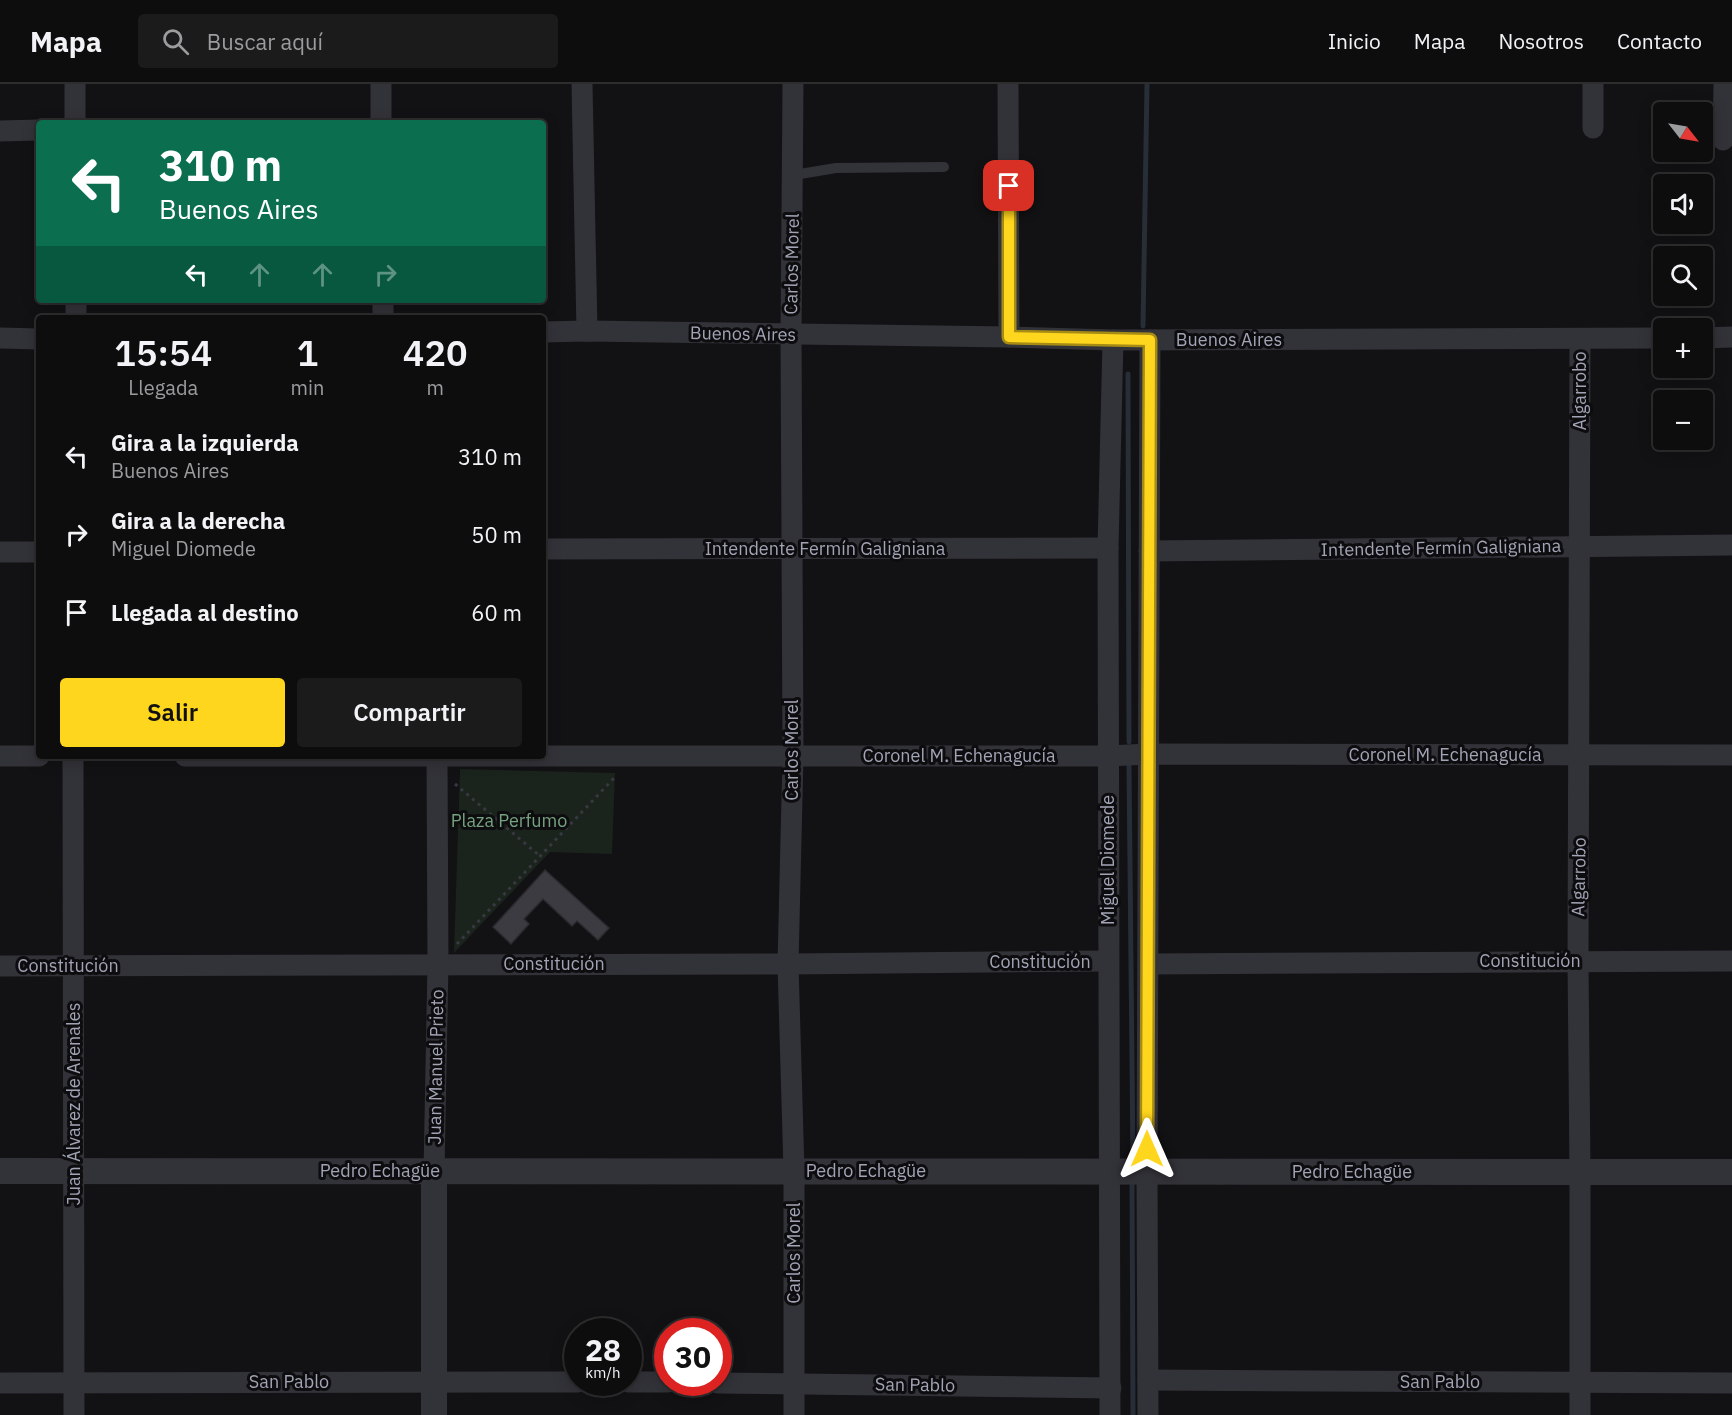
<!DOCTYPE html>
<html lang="es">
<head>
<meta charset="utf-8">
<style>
  :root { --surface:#0e0d0e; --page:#1c1b1c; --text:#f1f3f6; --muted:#9b9c9e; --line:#2e2d2e; --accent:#ffd61e }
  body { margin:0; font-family:"IBM Plex Sans",sans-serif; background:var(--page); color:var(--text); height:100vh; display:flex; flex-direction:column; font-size:22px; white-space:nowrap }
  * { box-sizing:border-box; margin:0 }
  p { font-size:20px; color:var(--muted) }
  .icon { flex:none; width:33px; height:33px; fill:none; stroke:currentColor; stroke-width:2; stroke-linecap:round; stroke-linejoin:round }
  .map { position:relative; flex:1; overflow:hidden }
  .side { position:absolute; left:36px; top:231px; width:510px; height:444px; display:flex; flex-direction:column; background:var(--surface); border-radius:6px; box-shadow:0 3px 15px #0003,0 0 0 2px var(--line) }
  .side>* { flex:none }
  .hud { position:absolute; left:36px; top:36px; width:510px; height:183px; border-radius:6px; box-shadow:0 3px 15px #0003,0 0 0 2px var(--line); background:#0b6e4f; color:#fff; overflow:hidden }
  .needle { width:39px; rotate:121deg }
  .fabs { position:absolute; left:1653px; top:18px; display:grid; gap:12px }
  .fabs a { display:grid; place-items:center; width:60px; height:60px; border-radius:6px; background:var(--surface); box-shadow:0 3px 15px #0003,0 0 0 2px var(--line); font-size:30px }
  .speed { position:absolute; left:564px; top:1234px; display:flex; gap:12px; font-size:30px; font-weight:700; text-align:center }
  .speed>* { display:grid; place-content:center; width:78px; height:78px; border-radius:50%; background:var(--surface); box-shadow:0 3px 15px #0003,0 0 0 2px var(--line); line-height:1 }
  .speed small { font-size:15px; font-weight:400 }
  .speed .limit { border:9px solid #d22; background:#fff; color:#111 }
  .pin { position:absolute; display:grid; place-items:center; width:51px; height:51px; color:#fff; margin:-26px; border-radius:12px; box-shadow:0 3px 9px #0006 }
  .me { position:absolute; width:66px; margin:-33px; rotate:0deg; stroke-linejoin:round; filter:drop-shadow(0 0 4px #0008) }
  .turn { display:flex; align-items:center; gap:21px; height:126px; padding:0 24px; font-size:27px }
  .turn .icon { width:78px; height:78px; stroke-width:2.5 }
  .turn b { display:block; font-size:42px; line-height:51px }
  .lanes { display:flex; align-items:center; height:57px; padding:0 24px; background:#0003; justify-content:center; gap:30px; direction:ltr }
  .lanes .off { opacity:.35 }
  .eta { display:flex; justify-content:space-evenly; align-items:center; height:102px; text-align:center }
  .eta b { font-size:36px; font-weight:600; line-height:42px }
  .action { display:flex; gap:12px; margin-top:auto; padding:12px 24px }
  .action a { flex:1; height:69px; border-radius:6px; background:var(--accent); color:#111; font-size:24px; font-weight:600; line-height:69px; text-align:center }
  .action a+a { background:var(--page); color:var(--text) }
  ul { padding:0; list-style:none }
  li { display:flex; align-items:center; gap:18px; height:78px; padding:0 24px }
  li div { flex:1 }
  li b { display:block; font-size:22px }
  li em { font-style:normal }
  header { display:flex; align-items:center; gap:36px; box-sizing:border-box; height:84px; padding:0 30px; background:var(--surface); border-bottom:2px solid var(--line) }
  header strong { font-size:28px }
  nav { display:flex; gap:33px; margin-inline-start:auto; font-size:21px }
  .search { width:420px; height:54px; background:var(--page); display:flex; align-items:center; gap:15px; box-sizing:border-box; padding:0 21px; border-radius:6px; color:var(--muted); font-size:22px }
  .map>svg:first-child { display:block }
  .green { fill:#1b231d }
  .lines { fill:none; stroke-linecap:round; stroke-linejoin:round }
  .stream { stroke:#272e38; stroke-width:5 }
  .building { fill:#3b3b41; stroke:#2c2b2f; stroke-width:1.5 }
  .path { stroke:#383940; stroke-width:3; stroke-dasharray:3 4.5; stroke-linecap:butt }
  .service { stroke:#323239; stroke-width:10 }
  .minor { stroke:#323239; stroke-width:21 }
  .tertiary { stroke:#323239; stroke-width:26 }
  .route-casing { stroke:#a68b14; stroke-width:15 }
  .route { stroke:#ffd61e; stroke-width:10 }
  .labels { text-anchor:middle; stroke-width:6; stroke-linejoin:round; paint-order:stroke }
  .street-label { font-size:18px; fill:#a1a4b5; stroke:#0d0c0e }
  .park-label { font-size:18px; fill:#76a280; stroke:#0d0c0e }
</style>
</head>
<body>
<header>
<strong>Mapa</strong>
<div class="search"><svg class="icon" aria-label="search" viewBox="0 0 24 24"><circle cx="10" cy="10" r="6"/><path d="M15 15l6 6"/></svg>Buscar aquí</div>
<nav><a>Inicio</a><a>Mapa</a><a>Nosotros</a><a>Contacto</a></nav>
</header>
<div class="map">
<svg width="1732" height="1331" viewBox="0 0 1732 1331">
  <rect width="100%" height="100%" fill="#121113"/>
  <polygon class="green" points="460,685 615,689 612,770 550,768 454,869"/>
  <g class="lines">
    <g class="stream">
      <polyline points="1143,242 1147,0"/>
      <polyline points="1128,290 1129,658"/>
      <polyline points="1129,682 1133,1078"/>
      <polyline points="1132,1099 1133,1331"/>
    </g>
  </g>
  <polygon class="building" points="545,786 609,844 598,856 577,837 572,842 543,815 524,835 529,840 511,860 493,843"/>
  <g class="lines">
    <g class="path">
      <polyline points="455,700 541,773"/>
      <polyline points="457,860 615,693"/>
    </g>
    <polyline class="service" points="794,91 836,84 944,83"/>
    <g class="minor">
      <polyline points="582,0 587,247"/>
      <polyline points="793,0 791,251 793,672 788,880 794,1087 794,1331"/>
      <polyline points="1008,0 1009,253"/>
      <polyline points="75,39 75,0"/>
      <polyline points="381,39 381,0"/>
      <polyline points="1593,44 1593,0"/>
      <polyline points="0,47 39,46"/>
      <polyline points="1723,56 1724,0"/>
      <polyline points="76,216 76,234"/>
      <polyline points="383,216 383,234"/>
      <polyline points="543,248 587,247 1009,253 1113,256 1664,254"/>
      <polyline points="0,254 39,255"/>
      <polyline points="1702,254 1732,253"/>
      <polyline points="543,465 1108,464"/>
      <polyline points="1149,467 1732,461"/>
      <polyline points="0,468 39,468"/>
      <polyline points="0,672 39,672"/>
      <polyline points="73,672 74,1331"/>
      <path d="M185,672C493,674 801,672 1108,672L1149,670L1732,671"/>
      <polyline points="1148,880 1732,877"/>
      <polyline points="0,882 788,880 1108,877"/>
      <polyline points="434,1087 438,880 437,672"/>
      <polyline points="1148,1296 1732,1299"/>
      <polyline points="628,1298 668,1298"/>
      <polyline points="0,1299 578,1298"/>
      <polyline points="718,1299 1111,1304"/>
      <polyline points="1110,1331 1108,464 1113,256"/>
      <polyline points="1148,1331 1147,1088 1150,256"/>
      <polyline points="1580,1331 1580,1089 1578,877 1580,255"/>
    </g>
    <g class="tertiary">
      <polyline points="0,1087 1732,1088"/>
      <polyline points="434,1087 434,1331"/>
    </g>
  </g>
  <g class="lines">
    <g class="route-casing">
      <polyline id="route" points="1009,102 1009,253 1150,256 1147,1065"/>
    </g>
    <use href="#route" class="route"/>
  </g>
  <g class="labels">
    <g class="street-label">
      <text transform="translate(792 180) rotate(-89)" y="6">Carlos Morel</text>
      <text transform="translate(743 250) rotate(1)" y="6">Buenos Aires</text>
      <text x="1229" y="262">Buenos Aires</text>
      <text transform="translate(1580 307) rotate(-90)" y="6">Algarrobo</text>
      <text transform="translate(1441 464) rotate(-1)" y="6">Intendente Fermín Galigniana</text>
      <text x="825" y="471">Intendente Fermín Galigniana</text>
      <text transform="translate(792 666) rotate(-90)" y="6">Carlos Morel</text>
      <text x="1445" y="677">Coronel M. Echenagucía</text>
      <text x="959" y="678">Coronel M. Echenagucía</text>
      <text transform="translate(1108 776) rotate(-90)" y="6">Miguel Diomede</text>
      <text transform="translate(1579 793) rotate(-89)" y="6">Algarrobo</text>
      <text x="1530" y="883">Constitución</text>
      <text x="1040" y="884">Constitución</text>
      <text x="554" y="886">Constitución</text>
      <text x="68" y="888">Constitución</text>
      <text transform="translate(436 983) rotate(-89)" y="6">Juan Manuel Prieto</text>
      <text transform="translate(74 1020) rotate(-90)" y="6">Juan Álvarez de Arenales</text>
      <text x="380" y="1093">Pedro Echagüe</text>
      <text x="866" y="1093">Pedro Echagüe</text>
      <text x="1352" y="1094">Pedro Echagüe</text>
      <text transform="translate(794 1169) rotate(-90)" y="6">Carlos Morel</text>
      <text x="289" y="1304">San Pablo</text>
      <text x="1440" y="1304">San Pablo</text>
      <text transform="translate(915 1301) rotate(1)" y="6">San Pablo</text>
    </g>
    <g class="park-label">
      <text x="509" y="743">Plaza Perfumo</text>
    </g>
  </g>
</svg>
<div class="fabs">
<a><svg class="needle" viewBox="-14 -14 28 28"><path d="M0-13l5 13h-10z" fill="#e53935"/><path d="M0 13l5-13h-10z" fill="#9b9c9e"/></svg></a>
<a><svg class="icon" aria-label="sound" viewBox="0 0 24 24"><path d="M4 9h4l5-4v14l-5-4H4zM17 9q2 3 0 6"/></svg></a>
<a><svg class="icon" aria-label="search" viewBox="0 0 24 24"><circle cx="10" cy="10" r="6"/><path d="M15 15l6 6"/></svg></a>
<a>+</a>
<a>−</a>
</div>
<div class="speed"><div>28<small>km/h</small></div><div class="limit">30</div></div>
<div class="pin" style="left:1009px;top:102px;background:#d93025"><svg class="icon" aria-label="arrive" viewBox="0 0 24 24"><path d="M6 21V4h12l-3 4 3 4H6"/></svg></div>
<svg class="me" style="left:1147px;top:1065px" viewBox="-20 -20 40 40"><path d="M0-17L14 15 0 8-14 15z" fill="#ffd61e" stroke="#fff" stroke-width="4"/></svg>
<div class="hud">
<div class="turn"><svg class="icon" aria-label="left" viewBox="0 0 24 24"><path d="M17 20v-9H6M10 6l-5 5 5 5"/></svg><div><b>310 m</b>Buenos Aires</div></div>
<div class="lanes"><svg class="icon" aria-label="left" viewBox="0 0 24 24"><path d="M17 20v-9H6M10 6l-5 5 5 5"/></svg><svg class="icon off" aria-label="ahead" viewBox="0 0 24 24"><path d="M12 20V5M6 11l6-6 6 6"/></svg><svg class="icon off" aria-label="ahead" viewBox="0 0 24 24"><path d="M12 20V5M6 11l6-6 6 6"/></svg><svg class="icon off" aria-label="right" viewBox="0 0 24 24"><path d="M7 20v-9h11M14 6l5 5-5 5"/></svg></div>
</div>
<section class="side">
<div class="eta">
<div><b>15:54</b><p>Llegada</p></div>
<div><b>1</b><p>min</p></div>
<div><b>420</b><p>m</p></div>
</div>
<ul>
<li><svg class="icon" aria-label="left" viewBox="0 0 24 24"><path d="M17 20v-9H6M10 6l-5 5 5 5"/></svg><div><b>Gira a la izquierda</b><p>Buenos Aires</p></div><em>310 m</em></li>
<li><svg class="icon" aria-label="right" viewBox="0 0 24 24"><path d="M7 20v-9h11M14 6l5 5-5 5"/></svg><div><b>Gira a la derecha</b><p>Miguel Diomede</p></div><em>50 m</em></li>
<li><svg class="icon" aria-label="arrive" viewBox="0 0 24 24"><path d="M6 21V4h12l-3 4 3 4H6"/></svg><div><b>Llegada al destino</b></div><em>60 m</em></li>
</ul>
<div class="action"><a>Salir</a><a>Compartir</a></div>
</section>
</div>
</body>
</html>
